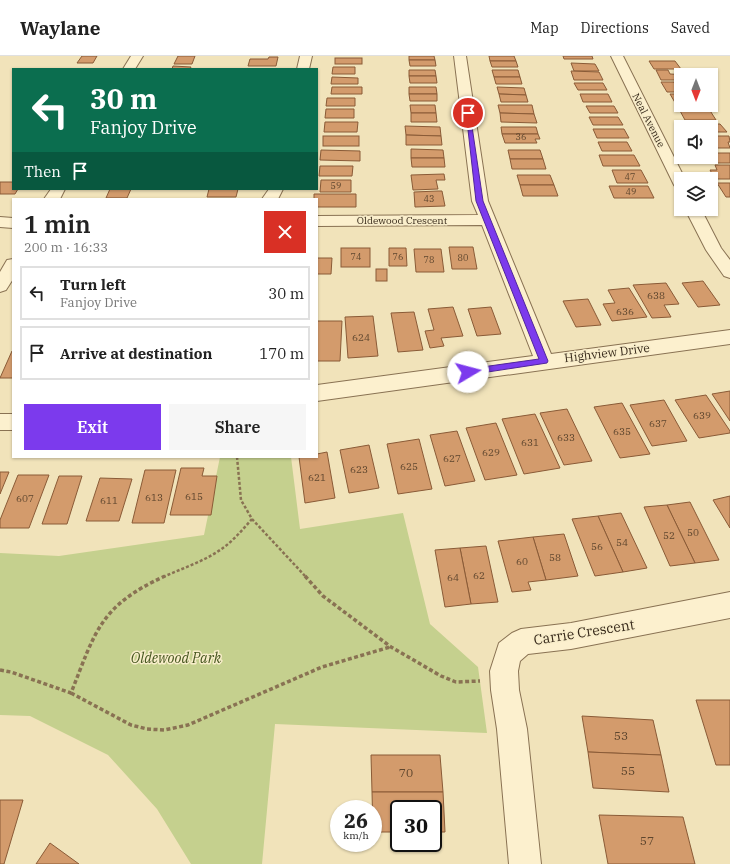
<!DOCTYPE html>
<html lang="en">
<head>
<meta charset="utf-8">
<style>
  :root { --surface:#fff; --page:#f6f6f6; --text:#222; --muted:#767676; --line:#e0e0e0; --accent:#7c3aed }
  body { margin:0; font-family:"IBM Plex Serif",serif; background:var(--page); color:var(--text); height:100vh; display:flex; flex-direction:column; font-size:15px; white-space:nowrap }
  * { box-sizing:border-box; margin:0 }
  p { font-size:13px; color:var(--muted) }
  .icon { flex:none; width:22px; height:22px; fill:none; stroke:currentColor; stroke-width:2; stroke-linecap:round; stroke-linejoin:round }
  .map { position:relative; flex:1; overflow:hidden }
  .sheet { position:absolute; left:12px; top:142px; width:306px; height:260px; display:flex; flex-direction:column; background:var(--surface); border-radius:0px; box-shadow:0 1px 3px #0004 }
  .sheet>* { flex:none }
  .guide { position:absolute; left:12px; top:12px; width:306px; height:122px; border-radius:0px; box-shadow:0 1px 3px #0004; background:#0b6e4f; color:#fff; overflow:hidden }
  .needle { width:26px; rotate:180deg }
  .buttons { position:absolute; left:674px; top:12px; display:grid; gap:8px }
  .buttons a { display:grid; place-items:center; width:44px; height:44px; border-radius:0px; background:var(--surface); box-shadow:0 1px 3px #0004; font-size:20px }
  .speed { position:absolute; left:330px; top:744px; display:flex; gap:8px; font-size:20px; font-weight:700; text-align:center }
  .speed>* { display:grid; place-content:center; width:52px; height:52px; border-radius:50%; background:var(--surface); box-shadow:0 1px 3px #0004; line-height:1 }
  .speed small { font-size:10px; font-weight:400 }
  .speed .limit { border:2px solid #111; border-radius:6px; background:#fff; color:#111 }
  .pin { position:absolute; display:grid; place-items:center; width:34px; height:34px; color:#fff; margin:-17px; border:2px solid #fff; border-radius:50%; box-shadow:0 1px 4px #0007 }
  .me { position:absolute; width:44px; margin:-22px; rotate:82deg; stroke-linejoin:round; filter:drop-shadow(0 0 3px #0008) }
  .turn { display:flex; align-items:center; gap:14px; height:84px; padding:0 12px; font-size:18px }
  .turn .icon { width:52px; height:52px; stroke-width:2.5 }
  .turn b { display:block; font-size:28px; line-height:34px }
  .then { display:flex; align-items:center; height:38px; padding:0 12px; background:#0003; gap:8px; font-size:15px }
  .round { display:grid; place-items:center; flex:none; width:42px; height:42px; border-radius:0px; background:var(--page) }
  .head { display:flex; align-items:center; justify-content:space-between; height:68px; padding:0 12px }
  h1 { font-size:24px; font-weight:600; line-height:30px }
  .primary-button { display:flex; gap:8px; margin-top:auto; padding:8px 12px }
  .primary-button a { flex:1; height:46px; border-radius:0px; background:var(--accent); color:#fff; font-size:16px; font-weight:600; line-height:46px; text-align:center }
  .primary-button a+a { background:var(--page); color:var(--text) }
  ul { padding:0; list-style:none }
  li { display:flex; align-items:center; gap:12px; height:54px; margin:0 8px 6px; padding:0 4px; border:2px solid var(--line); border-radius:0px }
  li div { flex:1 }
  li b { display:block; font-size:15px }
  li em { font-style:normal }
  header { display:flex; align-items:center; gap:24px; box-sizing:border-box; height:56px; padding:0 20px; background:var(--surface); border-bottom:1px solid var(--line) }
  header strong { font-size:19px }
  nav { display:flex; gap:22px; margin-inline-start:auto; font-size:14px }
  .map>svg:first-child { display:block }
  .green { fill:#c5d08e }
  .building { fill:#d39b6c; stroke:#8a5b37 }
  .lines { fill:none; stroke-linecap:round; stroke-linejoin:round }
  .street-casing { stroke:#897253; stroke-width:2 }
  .path-far1 { stroke:#897253; stroke-width:2.5; stroke-dasharray:3 2; stroke-linecap:butt }
  .path { stroke:#897253; stroke-width:3.5; stroke-dasharray:4 2.5; stroke-linecap:butt }
  .street { fill:#fcf0ce; fill-rule:evenodd }
  .route { fill:#7c3aed; stroke:#51269a }
  .labels { text-anchor:middle; stroke-width:3; stroke-linejoin:round; paint-order:stroke }
  .far-number-label { font-size:9px; fill:#5e462e }
  .far-street-label { font-size:10px; fill:#37291a; stroke:#f8edca }
  .number-label { font-size:10px; fill:#5e462e }
  .street-label { font-size:12px; fill:#37291a; stroke:#f8edca }
  .near-number-label { font-size:12px; fill:#5e462e }
  .near-street-label { font-size:14px; fill:#37291a; stroke:#f8edca }
  .near-park-label { font-size:14px; font-style:italic; fill:#45551e; stroke:#f8edca }
</style>
</head>
<body>
<header>
<strong>Waylane</strong>
<nav><a>Map</a><a>Directions</a><a>Saved</a></nav>
</header>
<div class="map">
<svg width="730" height="808" viewBox="0 0 730 808">
  <rect width="100%" height="100%" fill="#f1e3ba"/>
  <polygon class="green" points="220,401 291,401 300,473 403,457 430,568 478,611 487,677 275,668 262,808 191,808 157,753 108,699 30,660 0,659 0,497 59,500 204,479"/>
  <g class="building">
    <polygon points="82,0 97,0 93,7 77,7"/>
    <polygon points="178,0 195,0 192,8 174,8"/>
    <polygon points="409,0 434,0 435,4 409,4"/>
    <polygon points="489,0 514,0 516,5 490,5"/>
    <polygon points="563,0 592,0 593,3 564,3"/>
    <polygon points="269,1 278,1 276,10 248,10 250,3 268,3"/>
    <rect x="335" y="2" width="27" height="6"/>
    <polygon points="409,4 435,4 436,10 410,10"/>
    <polygon points="490,5 516,5 518,11 492,11"/>
    <polygon points="649,5 675,5 681,13 654,13"/>
    <polygon points="571,7 595,8 599,15 574,15"/>
    <polygon points="173,10 191,11 190,13 172,13"/>
    <polygon points="333,11 355,11 355,18 332,18"/>
    <polygon points="409,14 435,14 436,20 409,20"/>
    <polygon points="492,14 518,14 520,21 494,21"/>
    <polygon points="656,14 668,14 670,18 689,19 681,19 681,24 661,24"/>
    <polygon points="571,15 599,16 603,24 574,24"/>
    <polygon points="409,20 436,20 437,27 410,27"/>
    <polygon points="332,21 358,22 358,28 331,28"/>
    <polygon points="494,21 520,21 522,28 496,28"/>
    <polygon points="661,26 674,26 675,29 681,29 681,36 667,36"/>
    <polygon points="574,27 603,27 607,34 578,34"/>
    <polygon points="332,31 362,31 362,38 331,38"/>
    <polygon points="409,31 436,31 437,38 409,38"/>
    <polygon points="497,31 524,32 526,39 499,38"/>
    <polygon points="409,38 437,38 437,45 410,45"/>
    <polygon points="499,38 526,39 528,46 501,46"/>
    <polygon points="580,38 608,38 612,46 583,46"/>
    <polygon points="670,38 681,38 681,49 709,50 677,50"/>
    <polygon points="327,42 355,42 355,50 326,50"/>
    <polygon points="410,49 435,49 436,57 411,57"/>
    <polygon points="498,49 532,49 534,58 500,57"/>
    <polygon points="586,50 614,50 618,57 590,57"/>
    <polygon points="326,53 354,53 354,62 325,62"/>
    <polygon points="679,53 709,53 716,64 685,64"/>
    <polygon points="411,57 436,57 437,66 411,66"/>
    <polygon points="500,57 534,58 537,67 501,66"/>
    <polygon points="589,61 618,61 623,69 593,69"/>
    <polygon points="325,66 358,66 357,76 324,76"/>
    <polygon points="687,68 720,68 727,76 711,76 711,71 689,71"/>
    <polygon points="405,70 440,71 441,80 406,79"/>
    <polygon points="501,71 536,71 538,78 502,78"/>
    <polygon points="593,73 624,73 629,82 597,82"/>
    <polygon points="502,78 538,78 540,83 535,83 537,87 505,87"/>
    <polygon points="406,79 441,80 442,89 406,89"/>
    <rect x="323" y="80" width="36" height="10"/>
    <polygon points="711,80 729,80 730,86 728,86 730,92 711,92"/>
    <polygon points="598,86 627,86 632,95 602,95"/>
    <polygon points="411,93 443,94 444,102 411,102"/>
    <polygon points="321,94 360,95 360,105 320,104"/>
    <polygon points="508,94 540,94 543,103 510,103"/>
    <polygon points="711,97 730,97 730,107 707,107 703,101 711,101"/>
    <polygon points="599,99 634,99 640,110 603,110"/>
    <polygon points="411,102 444,102 445,111 412,111"/>
    <polygon points="510,103 543,103 546,113 512,113"/>
    <polygon points="715,109 730,109 730,123 715,123 710,114 717,114"/>
    <polygon points="320,110 353,110 352,120 319,120"/>
    <polygon points="612,114 641,114 648,127 617,127"/>
    <polygon points="444,118 445,124 436,124 438,133 413,134 411,119"/>
    <polygon points="517,119 550,119 554,129 520,129"/>
    <polygon points="321,124 351,124 351,136 320,136"/>
    <polygon points="0,126 13,126 13,133 18,133 15,138 0,138"/>
    <polygon points="717,127 730,127 730,141 726,141"/>
    <polygon points="520,129 554,129 558,140 523,140"/>
    <polygon points="609,130 648,130 654,142 614,142"/>
    <polygon points="110,133 131,133 127,142 106,142"/>
    <polygon points="209,133 238,133 236,141 207,141"/>
    <polygon points="438,135 442,135 445,150 415,151 414,136"/>
    <polygon points="314,138 356,138 356,151 317,151 317,143 314,143"/>
    <polygon points="449,191 473,191 477,213 452,213"/>
    <rect x="341" y="192" width="29" height="19"/>
    <polygon points="389,192 406,192 407,210 389,210"/>
    <polygon points="414,193 441,193 444,216 416,216"/>
    <polygon points="317,202 332,202 331,218 317,218"/>
    <rect x="376" y="213" width="11" height="12"/>
    <polygon points="703,225 720,249 698,251 682,227"/>
    <polygon points="666,227 679,248 664,249 671,261 652,262 633,229"/>
    <polygon points="629,232 647,261 612,265 603,248 615,247 608,234"/>
    <polygon points="588,243 601,269 576,271 563,245"/>
    <polygon points="453,251 463,280 441,282 444,290 430,292 425,275 434,274 428,253"/>
    <polygon points="491,251 501,278 477,280 468,253"/>
    <polygon points="414,256 423,294 398,296 391,257"/>
    <polygon points="373,260 378,300 348,302 345,261"/>
    <polygon points="317,265 342,265 340,305 317,305"/>
    <polygon points="12,295 13,295 13,322 0,322"/>
    <polygon points="730,335 730,365 712,338"/>
    <polygon points="706,339 730,375 730,377 699,382 675,344"/>
    <polygon points="664,344 687,385 652,390 630,349"/>
    <polygon points="622,347 650,398 620,402 594,351"/>
    <polygon points="567,353 592,405 564,409 540,357"/>
    <polygon points="535,358 560,412 524,418 502,363"/>
    <polygon points="496,367 517,419 485,424 466,372"/>
    <polygon points="457,375 475,425 445,430 430,379"/>
    <polygon points="419,383 432,433 398,438 387,388"/>
    <polygon points="369,389 379,432 349,437 340,394"/>
    <polygon points="327,396 335,442 305,447 299,401 317,401 317,398"/>
    <polygon points="181,412 204,412 202,420 217,420 211,459 170,459"/>
    <polygon points="145,414 176,414 164,467 132,467"/>
    <polygon points="0,416 9,416 0,438"/>
    <polygon points="18,419 49,419 29,472 0,472 0,464"/>
    <polygon points="59,420 82,420 67,468 42,468"/>
    <polygon points="100,422 132,423 119,465 86,465"/>
    <polygon points="730,440 730,472 713,444"/>
    <polygon points="690,446 719,504 695,507 667,449"/>
    <polygon points="667,449 695,507 670,510 644,451"/>
    <polygon points="621,457 647,512 623,516 598,460"/>
    <polygon points="598,460 623,516 595,520 572,463"/>
    <polygon points="564,478 578,520 546,524 533,481"/>
    <polygon points="533,481 546,524 528,526 531,534 512,536 498,485"/>
    <polygon points="486,490 498,546 471,548 460,492"/>
    <polygon points="460,492 471,548 445,551 435,494"/>
    <polygon points="696,644 730,644 730,709 716,709"/>
    <polygon points="582,660 653,664 661,699 588,696"/>
    <polygon points="588,696 661,699 669,736 593,732"/>
    <polygon points="371,699 440,699 443,736 372,736"/>
    <polygon points="372,736 443,736 445,776 433,776 433,753 399,753 399,776 373,776"/>
    <polygon points="0,744 23,744 4,808 0,808"/>
    <polygon points="599,759 683,761 695,808 608,808"/>
    <polygon points="50,787 79,808 36,808"/>
  </g>
  <g class="lines">
    <g class="street-casing">
      <g id="street">
        <polygon points="131,0 143,0 135,13 123,13"/>
        <polygon points="300,0 312,0 309,13 297,13"/>
        <polygon points="454,0 466,0 488,145 551,298 730,274 730,288 317,345 317,329 533,300 482,169 317,170 317,160 478,159 472,145"/>
        <polygon points="611,0 623,0 685,123 681,123 681,133 676,132 674,129"/>
        <polygon points="51,133 65,133 60,143 44,143"/>
        <polygon points="269,133 283,133 278,143 262,143"/>
        <polygon points="685,153 701,153 721,192 730,204 730,222 724,220 706,194"/>
        <polygon points="0,161 13,162 13,172 0,171"/>
        <polygon points="13,203 13,223 6,234 0,236 0,216 7,204"/>
        <rect x="0" y="358" width="13" height="16"/>
        <polygon points="730,536 730,562 571,593 528,598 520,605 518,615 519,634 527,673 541,808 509,808 497,673 491,634 490,615 499,587 512,577 521,573 571,567"/>
      </g>
    </g>
    <g class="path-far1">
      <polyline points="237,401 241,444 252,463 306,521"/>
      <path d="M163,521C183,512 205,505 223,492C234,484 243,473 252,463"/>
    </g>
    <g class="path">
      <polyline points="305,520 323,540 391,591 441,620 456,626 480,625"/>
      <path d="M0,614L11,616L71,637C96,574 100,550 165,520"/>
      <polyline points="71,637 131,669 147,673 164,674 188,669 322,611 390,591"/>
    </g>
    <use href="#street" class="street"/>
  </g>
  <polygon class="route" points="466,56 470,57 483,145 548,305 547,307 468,319 464,316 468,313 539,303 476,145"/>
  <g class="labels">
    <g class="far-number-label">
      <text x="521" y="84">36</text>
      <text x="630" y="124">47</text>
      <text x="336" y="133">59</text>
      <text x="631" y="139">49</text>
      <text x="429" y="146">43</text>
      <text x="356" y="204">74</text>
      <text x="398" y="204">76</text>
      <text x="463" y="205">80</text>
      <text x="429" y="207">78</text>
    </g>
    <g class="far-street-label">
      <text transform="translate(649 64) rotate(63)" y="4">Neal Avenue</text>
      <text x="402" y="168">Oldewood Crescent</text>
    </g>
    <g class="number-label">
      <text x="656" y="243">638</text>
      <text x="625" y="259">636</text>
      <text x="361" y="285">624</text>
      <text x="702" y="363">639</text>
      <text x="658" y="371">637</text>
      <text x="622" y="379">635</text>
      <text x="566" y="385">633</text>
      <text x="530" y="390">631</text>
      <text x="491" y="400">629</text>
      <text x="452" y="406">627</text>
      <text x="409" y="414">625</text>
      <text x="359" y="417">623</text>
      <text x="317" y="425">621</text>
      <text x="194" y="444">615</text>
      <text x="154" y="445">613</text>
      <text x="25" y="446">607</text>
      <text x="109" y="448">611</text>
      <text x="693" y="480">50</text>
      <text x="669" y="483">52</text>
      <text x="622" y="490">54</text>
      <text x="597" y="494">56</text>
      <text x="555" y="505">58</text>
      <text x="522" y="509">60</text>
      <text x="479" y="523">62</text>
      <text x="453" y="525">64</text>
    </g>
    <g class="street-label">
      <text transform="translate(607 297) rotate(-7)" y="4">Highview Drive</text>
    </g>
    <g class="near-number-label">
      <text x="621" y="684">53</text>
      <text x="628" y="719">55</text>
      <text x="406" y="721">70</text>
      <text x="647" y="789">57</text>
    </g>
    <g class="near-street-label">
      <text transform="translate(584 576) rotate(-9)" y="5">Carrie Crescent</text>
    </g>
    <g class="near-park-label">
      <text x="176" y="607">Oldewood Park</text>
    </g>
  </g>
</svg>
<div class="buttons">
<a><svg class="needle" viewBox="-14 -14 28 28"><path d="M0-13l5 13h-10z" fill="#e53935"/><path d="M0 13l5-13h-10z" fill="#767676"/></svg></a>
<a><svg class="icon" aria-label="sound" viewBox="0 0 24 24"><path d="M4 9h4l5-4v14l-5-4H4zM17 9q2 3 0 6"/></svg></a>
<a><svg class="icon" aria-label="layers" viewBox="0 0 24 24"><path d="M12 4l9 5-9 5-9-5zM3 14l9 5 9-5"/></svg></a>
</div>
<div class="speed"><div>26<small>km/h</small></div><div class="limit">30</div></div>
<div class="pin" style="left:468px;top:57px;background:#d93025"><svg class="icon" aria-label="arrive" viewBox="0 0 24 24"><path d="M6 21V4h12l-3 4 3 4H6"/></svg></div>
<svg class="me" style="left:468px;top:316px" viewBox="-20 -20 40 40"><circle r="19" fill="#fff"/><path d="M0-13L10 11 0 6-10 11z" fill="#7c3aed"/></svg>
<div class="guide">
<div class="turn"><svg class="icon" aria-label="left" viewBox="0 0 24 24"><path d="M17 20v-9H6M10 6l-5 5 5 5"/></svg><div><b>30 m</b>Fanjoy Drive</div></div>
<div class="then">Then<svg class="icon" aria-label="arrive" viewBox="0 0 24 24"><path d="M6 21V4h12l-3 4 3 4H6"/></svg></div>
</div>
<section class="sheet">
<div class="head"><div><h1>1 min</h1><p>200 m · 16:33</p></div><a class="round" style="background:#d93025;color:#fff"><svg class="icon" aria-label="close" viewBox="0 0 24 24"><path d="M6 6l12 12M18 6L6 18"/></svg></a></div>
<ul>
<li><svg class="icon" aria-label="left" viewBox="0 0 24 24"><path d="M17 20v-9H6M10 6l-5 5 5 5"/></svg><div><b>Turn left</b><p>Fanjoy Drive</p></div><em>30 m</em></li>
<li><svg class="icon" aria-label="arrive" viewBox="0 0 24 24"><path d="M6 21V4h12l-3 4 3 4H6"/></svg><div><b>Arrive at destination</b></div><em>170 m</em></li>
</ul>
<div class="primary-button"><a>Exit</a><a>Share</a></div>
</section>
</div>
</body>
</html>
